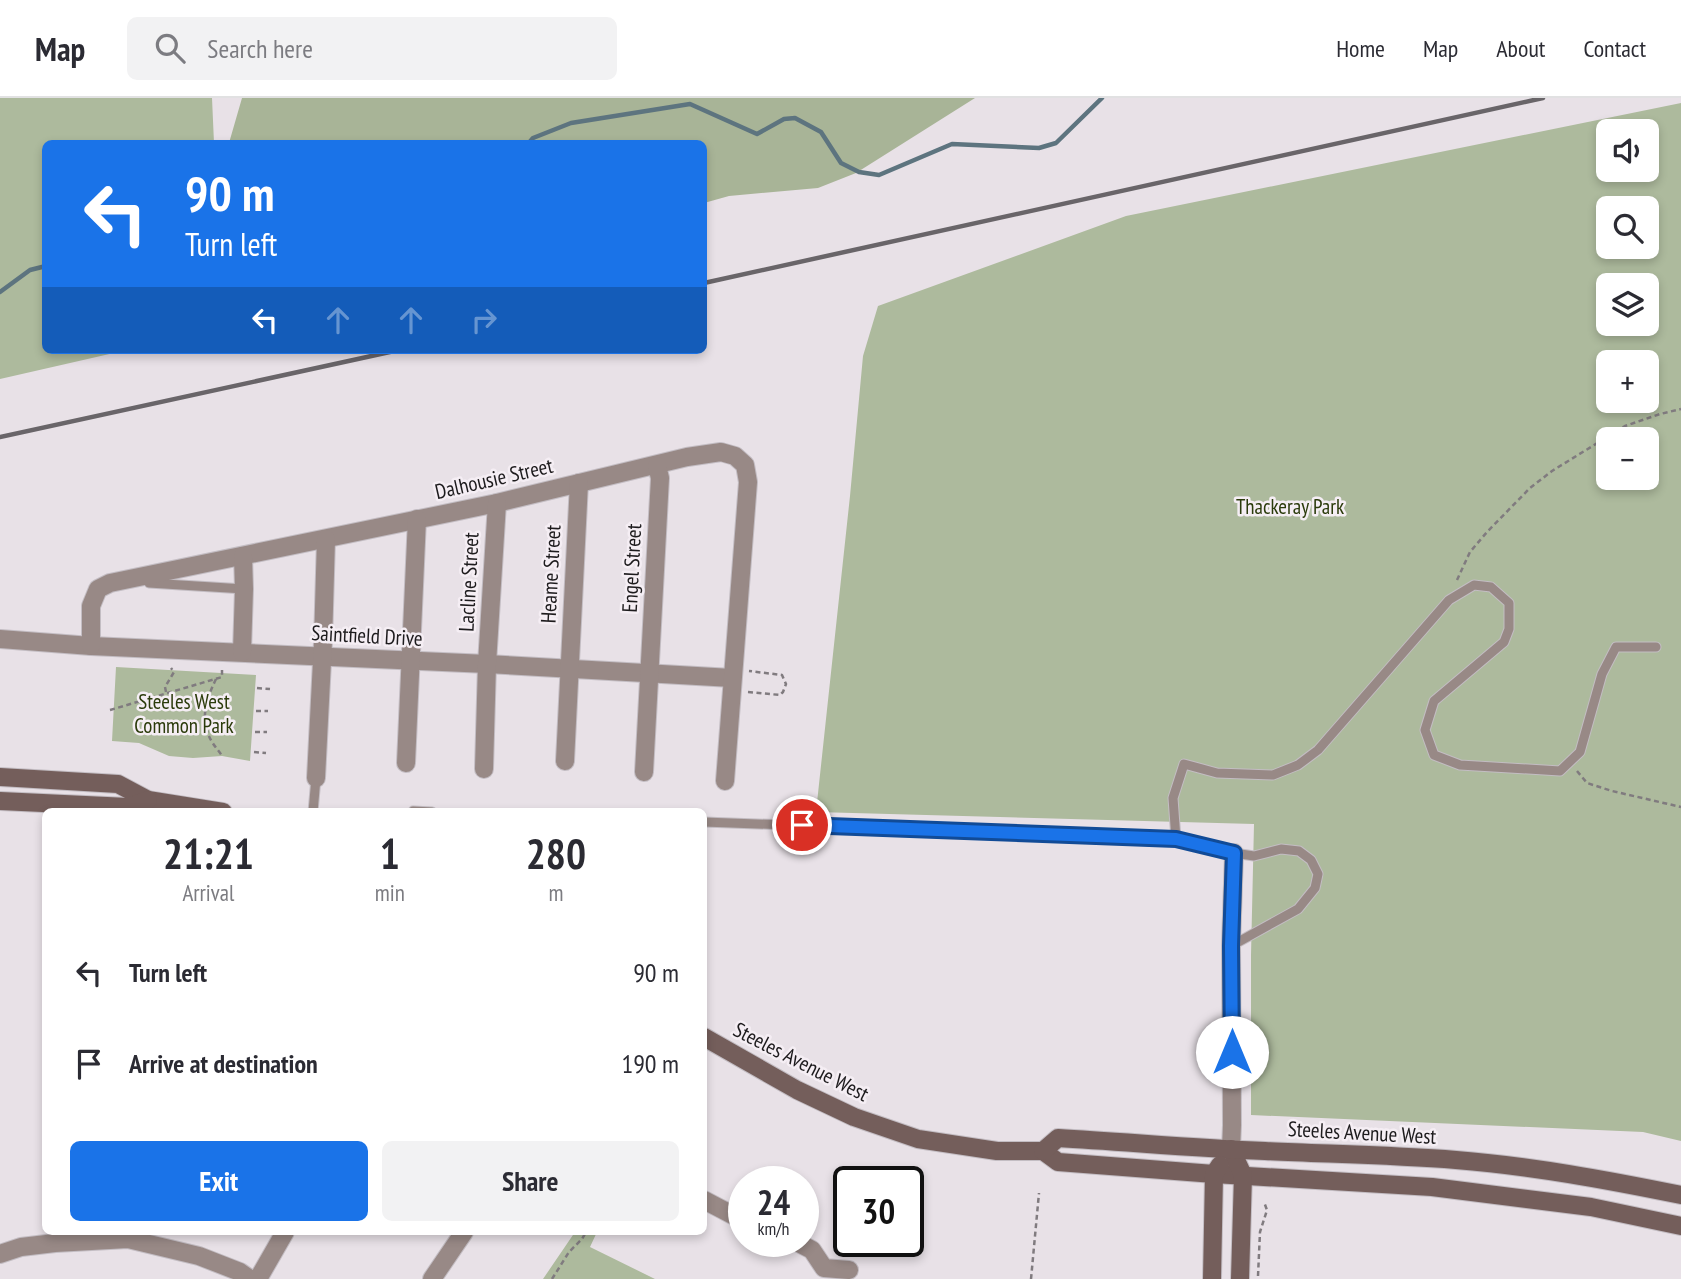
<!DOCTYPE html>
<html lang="en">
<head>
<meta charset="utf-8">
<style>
  :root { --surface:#fff; --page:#f2f2f3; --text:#2b2b33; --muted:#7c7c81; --line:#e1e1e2; --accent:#1a73e8 }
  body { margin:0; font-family:"PT Sans Narrow",sans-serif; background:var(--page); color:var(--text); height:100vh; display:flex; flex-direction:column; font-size:26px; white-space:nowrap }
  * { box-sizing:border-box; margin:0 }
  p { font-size:23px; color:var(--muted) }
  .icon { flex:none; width:38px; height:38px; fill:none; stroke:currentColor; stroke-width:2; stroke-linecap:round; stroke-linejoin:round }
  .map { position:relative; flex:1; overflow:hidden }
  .details { position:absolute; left:42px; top:710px; width:665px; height:427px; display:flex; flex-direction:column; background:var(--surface); border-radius:10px; box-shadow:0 4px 10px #0003 }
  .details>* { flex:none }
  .top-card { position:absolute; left:42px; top:42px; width:665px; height:214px; border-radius:10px; box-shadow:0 4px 10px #0003; background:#1a73e8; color:#fff; overflow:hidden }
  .controls { position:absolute; left:1596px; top:21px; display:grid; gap:14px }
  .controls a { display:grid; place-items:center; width:63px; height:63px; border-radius:10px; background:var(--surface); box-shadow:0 4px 10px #0003; font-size:35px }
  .speed { position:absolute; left:728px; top:1068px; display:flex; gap:14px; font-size:35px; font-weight:700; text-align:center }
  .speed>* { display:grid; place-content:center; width:91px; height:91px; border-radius:50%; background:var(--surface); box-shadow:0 4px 10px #0003; line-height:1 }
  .speed small { font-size:18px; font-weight:400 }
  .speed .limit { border:4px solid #111; border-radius:10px; background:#fff; color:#111 }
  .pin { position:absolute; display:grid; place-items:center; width:60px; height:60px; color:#fff; margin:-30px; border:4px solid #fff; border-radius:50%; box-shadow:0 2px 7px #0007 }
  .me { position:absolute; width:77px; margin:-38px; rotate:0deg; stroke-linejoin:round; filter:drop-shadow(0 0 5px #0008) }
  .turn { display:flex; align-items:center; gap:24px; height:147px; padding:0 28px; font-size:32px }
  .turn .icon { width:91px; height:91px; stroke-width:2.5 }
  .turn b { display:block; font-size:49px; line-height:60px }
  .lanes { display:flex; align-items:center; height:66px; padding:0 28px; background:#0003; justify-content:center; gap:35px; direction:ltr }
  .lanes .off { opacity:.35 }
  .eta { display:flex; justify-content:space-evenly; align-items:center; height:119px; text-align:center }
  .eta b { font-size:42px; font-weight:700; line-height:49px }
  .primary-button { display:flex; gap:14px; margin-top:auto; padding:14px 28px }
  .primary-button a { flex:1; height:80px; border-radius:10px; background:var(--accent); color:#fff; font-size:28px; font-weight:700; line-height:80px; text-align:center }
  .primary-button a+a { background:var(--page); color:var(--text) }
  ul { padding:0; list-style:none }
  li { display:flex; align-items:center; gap:21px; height:91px; padding:0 28px }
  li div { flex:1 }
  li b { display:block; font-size:26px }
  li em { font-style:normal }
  header { display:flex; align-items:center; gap:42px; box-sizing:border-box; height:98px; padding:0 35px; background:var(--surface); border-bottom:2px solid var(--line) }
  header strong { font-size:33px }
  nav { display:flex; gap:38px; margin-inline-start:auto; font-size:24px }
  .search { width:490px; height:63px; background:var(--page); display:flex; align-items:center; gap:18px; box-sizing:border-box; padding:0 24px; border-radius:10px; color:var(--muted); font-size:26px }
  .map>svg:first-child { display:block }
  .green { fill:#adba9d; fill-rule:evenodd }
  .forest { fill:#a8b497 }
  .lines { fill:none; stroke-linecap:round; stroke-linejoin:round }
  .stream { stroke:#5d747f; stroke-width:4.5 }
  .service-casing { stroke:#c3bdc3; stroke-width:11 }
  .minor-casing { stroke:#c3bdc3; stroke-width:20 }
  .secondary-casing { stroke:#c3bdc3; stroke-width:20 }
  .path { stroke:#807b7f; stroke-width:2.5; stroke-dasharray:5 3.5; stroke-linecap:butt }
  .service { stroke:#988986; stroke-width:9 }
  .minor { stroke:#988986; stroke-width:18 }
  .secondary { stroke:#745e5b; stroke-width:18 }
  .rail { stroke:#696569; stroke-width:4.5 }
  .route-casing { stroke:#114b97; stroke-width:18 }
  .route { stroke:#1a73e8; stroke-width:12 }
  .labels { text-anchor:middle; stroke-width:5; stroke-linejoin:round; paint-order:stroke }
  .street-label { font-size:21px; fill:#1d1b1d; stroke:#f5eef4 }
  .park-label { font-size:21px; fill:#2b3b0b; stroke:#f5eef4 }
</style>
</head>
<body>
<header>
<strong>Map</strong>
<div class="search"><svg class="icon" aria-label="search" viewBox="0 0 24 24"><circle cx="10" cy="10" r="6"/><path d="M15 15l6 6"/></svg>Search here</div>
<nav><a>Home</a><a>Map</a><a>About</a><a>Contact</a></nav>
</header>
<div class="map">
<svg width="1681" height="1181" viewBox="0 0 1681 1181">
  <rect width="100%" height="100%" fill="#e8e1e7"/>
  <g class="green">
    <polygon points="0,0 212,0 214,45 46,46 46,252 127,252 0,281"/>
    <path d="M1681,5V1043L1643,1034L1251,1017V857L1254,726L816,714L850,398L863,258L878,208L1126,118ZM1608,33H1647V72H1608ZM1608,110H1647V149H1608ZM1608,187H1647V226H1608ZM1608,264H1647V303H1608ZM1608,341H1647V380H1608Z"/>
    <polygon points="116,569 256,577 250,663 222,658 193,660 169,658 139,645 112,643"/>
    <polygon points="575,1134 597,1134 590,1149 655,1181 543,1181"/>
  </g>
  <polygon class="forest" points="242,0 975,0 856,75 818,90 729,98 704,105 704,46 229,45"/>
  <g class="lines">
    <g class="stream">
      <polyline points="528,46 533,40 571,25 690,6 757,36 784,21 795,20 821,34 841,65 859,74 879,77 952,46 1039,50 1056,45 1102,0"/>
      <polyline points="0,194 30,172 46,168"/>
    </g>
    <g class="service-casing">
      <g id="service">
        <polyline points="145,479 149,485 244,491"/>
        <polyline points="413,713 432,714"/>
        <polyline points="313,714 316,680"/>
        <polyline points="704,724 1176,741 1234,755 1254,758 1281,751 1299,753 1311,762 1318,776 1315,790 1298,811 1231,848"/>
        <polyline points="1176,741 1173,700 1184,666 1217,675 1273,677 1298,667 1318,652 1449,502 1474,487 1491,489 1509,505 1509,531 1504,544 1434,603 1425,632 1434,657 1460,667 1560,673 1580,654 1602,576 1616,549 1656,549"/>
      </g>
    </g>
    <g class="minor-casing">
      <g id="minor">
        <polyline points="0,541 91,548 487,566 732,580"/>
        <polyline points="91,548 91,508 98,491 110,485 497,405 687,359 721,354 735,358 745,367 748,384 725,683"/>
        <polyline points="242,554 244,491 243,458"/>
        <polyline points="565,663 579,385"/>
        <polyline points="406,665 417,421"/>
        <polyline points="484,671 487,566 497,405"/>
        <polyline points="644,674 660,380 657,368"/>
        <polyline points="316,680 323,544 326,441"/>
        <polyline points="1231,1051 1232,1027 1231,848 1234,755"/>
        <polyline points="704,1102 744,1123"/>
        <polyline points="795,1143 812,1152 824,1170 849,1172"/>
        <polyline points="0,1156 21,1149 55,1145 128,1141 199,1158 240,1174 250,1181"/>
        <polyline points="258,1181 285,1134"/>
        <polyline points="432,1181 464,1134"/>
      </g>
    </g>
    <g class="secondary-casing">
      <g id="secondary">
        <polyline points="0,679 118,686 148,702 223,714"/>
        <polyline points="0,703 128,709 148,702"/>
        <polyline points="704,939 797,992 854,1019 918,1041 997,1053 1043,1053 1058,1064 1214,1076 1432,1089 1591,1109 1681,1128"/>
        <polyline points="1231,1051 1243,1077 1240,1181"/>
        <path d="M1043,1053L1058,1040C1127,1044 1196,1050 1265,1053C1328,1056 1392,1057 1456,1062C1532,1068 1607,1082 1681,1097"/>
        <polyline points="1212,1181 1214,1076 1220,1067"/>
      </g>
    </g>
    <g class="path">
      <polyline points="1457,482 1470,454 1487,434 1530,390 1552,373 1625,328 1660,316 1681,311"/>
      <path d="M216,581C206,602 199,622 212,644C215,649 219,653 222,658"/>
      <polyline points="257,590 270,591"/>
      <polyline points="166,594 165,589 174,574 171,570"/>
      <polyline points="748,594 780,597 783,594 786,586 782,577 749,573"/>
      <polyline points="110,612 222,579 222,572"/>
      <polyline points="256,613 268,613"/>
      <polyline points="255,634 267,634"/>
      <polyline points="254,654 266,655"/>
      <polyline points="1577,673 1587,685 1612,693 1681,709"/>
      <polyline points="1258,1178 1260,1134 1267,1112 1264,1104"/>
      <polyline points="552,1181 569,1154 582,1141 586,1134"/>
      <polyline points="1031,1181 1039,1095"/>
    </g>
    <use href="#service" class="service"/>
    <use href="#minor" class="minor"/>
    <use href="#secondary" class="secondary"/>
    <g class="rail">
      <polyline points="704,185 1543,0"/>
      <polyline points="0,339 399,252"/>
    </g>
  </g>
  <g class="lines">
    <g class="route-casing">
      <polyline id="route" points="802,727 1176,741 1234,755 1231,848 1232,954"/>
    </g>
    <use href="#route" class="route"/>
  </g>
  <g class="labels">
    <g class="street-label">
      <text transform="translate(494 381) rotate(-13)" y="7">Dalhousie Street</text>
      <text transform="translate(632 470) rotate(-87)" y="7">Engel Street</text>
      <text transform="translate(551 476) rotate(-87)" y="7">Heame Street</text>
      <text transform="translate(469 484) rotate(-87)" y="7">Lacline Street</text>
      <text transform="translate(367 538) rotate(3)" y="7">Saintfield Drive</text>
      <text transform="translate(801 964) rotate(27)" y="7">Steeles Avenue West</text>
      <text transform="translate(1362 1035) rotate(3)" y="7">Steeles Avenue West</text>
    </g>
    <g class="park-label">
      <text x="1290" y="416">Thackeray Park</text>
      <text x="184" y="611">Steeles West<tspan x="184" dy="24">Common Park</tspan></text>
    </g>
  </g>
</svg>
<div class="controls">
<a><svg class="icon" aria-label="sound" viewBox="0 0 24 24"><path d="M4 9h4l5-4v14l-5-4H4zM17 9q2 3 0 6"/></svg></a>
<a><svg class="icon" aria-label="search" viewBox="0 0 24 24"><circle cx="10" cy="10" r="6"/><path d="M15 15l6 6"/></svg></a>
<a><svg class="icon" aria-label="layers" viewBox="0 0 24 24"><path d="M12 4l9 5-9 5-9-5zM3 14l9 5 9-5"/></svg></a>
<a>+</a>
<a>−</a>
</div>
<div class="speed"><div>24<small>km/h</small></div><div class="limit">30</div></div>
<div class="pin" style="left:802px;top:727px;background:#d93025"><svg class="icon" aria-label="arrive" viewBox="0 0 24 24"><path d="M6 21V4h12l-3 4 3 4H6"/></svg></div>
<svg class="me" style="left:1232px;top:954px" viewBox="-20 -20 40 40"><circle r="19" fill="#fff"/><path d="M0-13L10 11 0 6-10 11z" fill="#1a73e8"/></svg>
<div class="top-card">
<div class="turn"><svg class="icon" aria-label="left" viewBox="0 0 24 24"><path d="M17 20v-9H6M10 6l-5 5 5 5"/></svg><div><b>90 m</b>Turn left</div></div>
<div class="lanes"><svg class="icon" aria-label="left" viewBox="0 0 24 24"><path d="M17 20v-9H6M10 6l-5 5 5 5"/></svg><svg class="icon off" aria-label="ahead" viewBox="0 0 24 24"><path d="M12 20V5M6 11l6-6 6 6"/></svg><svg class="icon off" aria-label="ahead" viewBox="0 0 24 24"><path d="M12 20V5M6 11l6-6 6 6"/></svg><svg class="icon off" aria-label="right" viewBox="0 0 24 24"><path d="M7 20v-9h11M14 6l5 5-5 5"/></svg></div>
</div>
<section class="details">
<div class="eta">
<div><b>21:21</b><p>Arrival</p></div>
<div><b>1</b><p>min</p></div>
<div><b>280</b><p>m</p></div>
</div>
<ul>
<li><svg class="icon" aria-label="left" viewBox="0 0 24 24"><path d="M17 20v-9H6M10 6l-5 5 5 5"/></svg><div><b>Turn left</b></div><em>90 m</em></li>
<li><svg class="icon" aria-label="arrive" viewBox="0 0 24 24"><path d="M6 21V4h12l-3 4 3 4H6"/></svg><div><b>Arrive at destination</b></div><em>190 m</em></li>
</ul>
<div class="primary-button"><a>Exit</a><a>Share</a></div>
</section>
</div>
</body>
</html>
